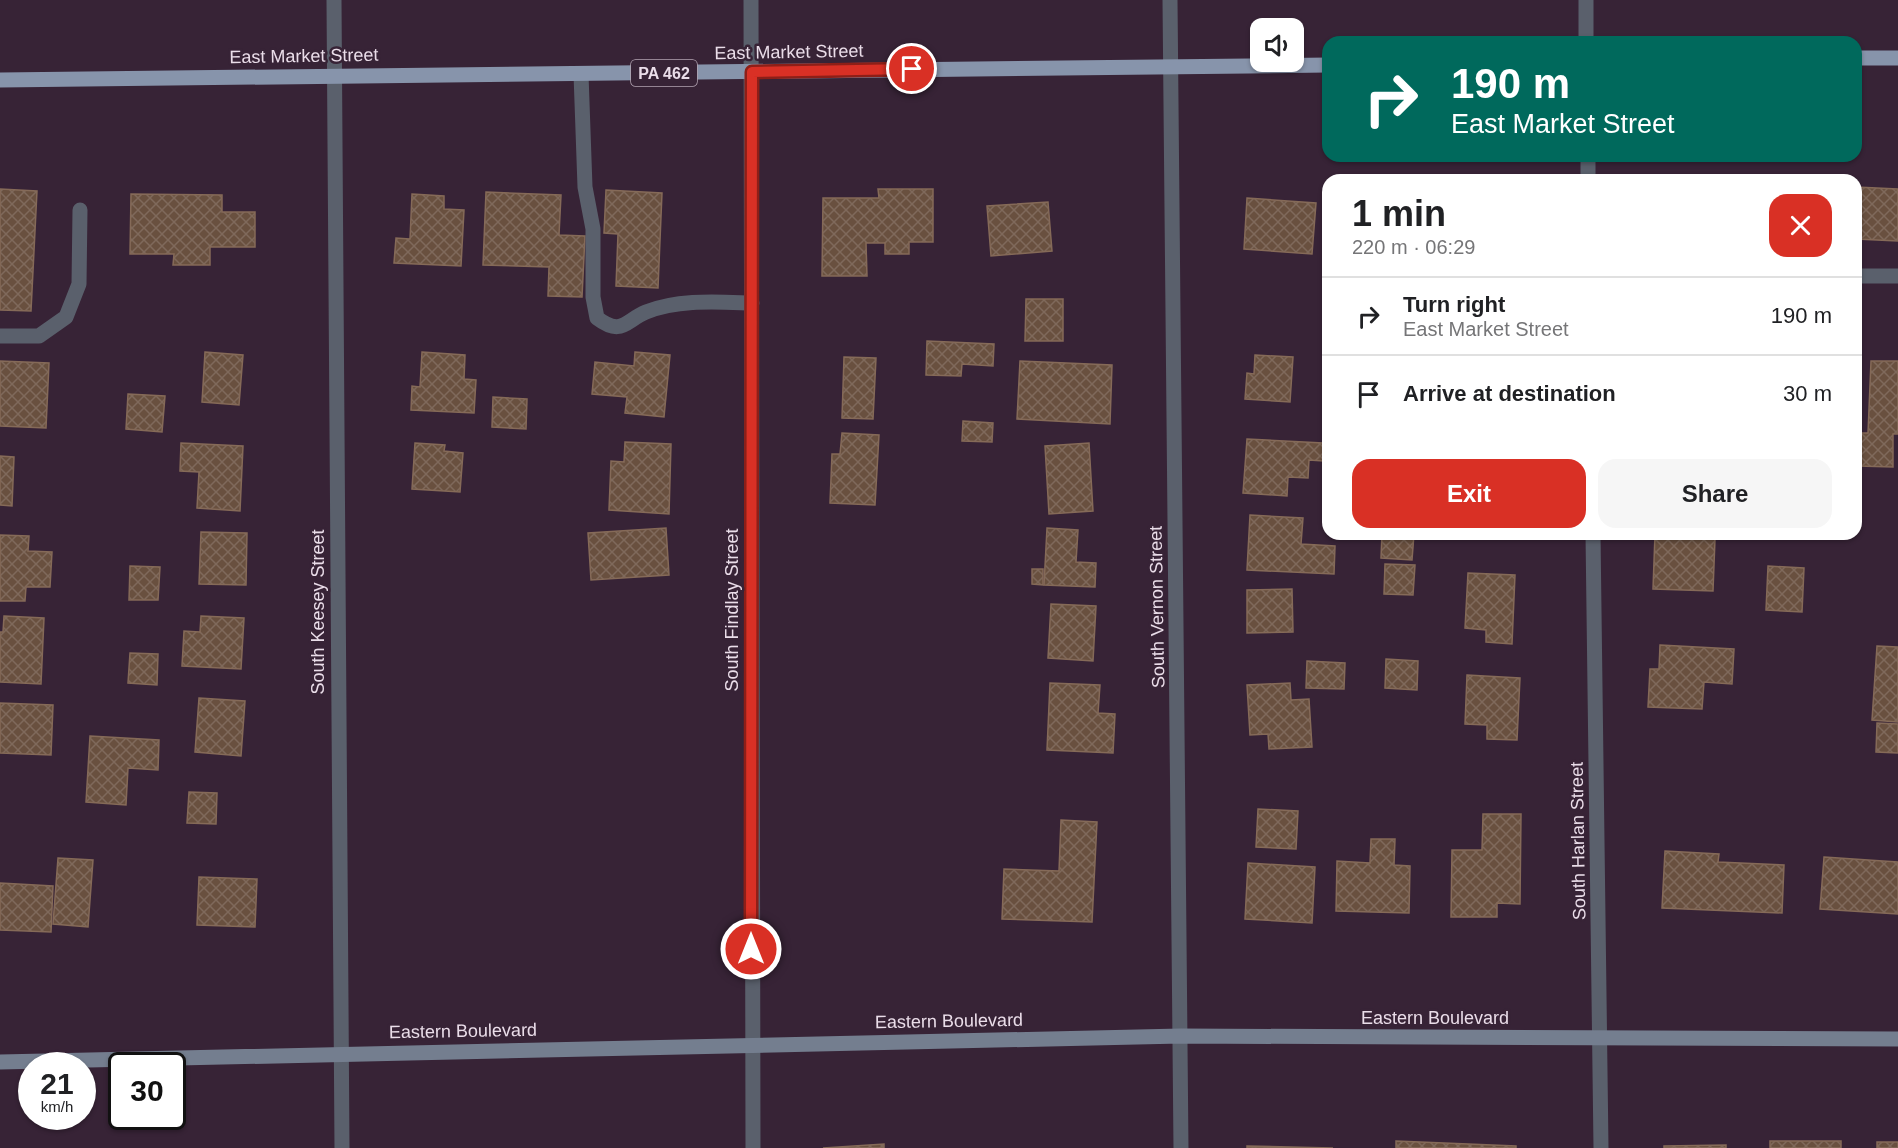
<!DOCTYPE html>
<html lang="en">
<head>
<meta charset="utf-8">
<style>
  :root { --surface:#fff; --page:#f6f6f6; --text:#202124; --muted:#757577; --line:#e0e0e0; --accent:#d93025 }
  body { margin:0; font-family:Helvetica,sans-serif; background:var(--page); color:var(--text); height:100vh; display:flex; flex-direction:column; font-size:22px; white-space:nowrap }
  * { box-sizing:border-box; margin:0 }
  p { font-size:20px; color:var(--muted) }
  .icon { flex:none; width:33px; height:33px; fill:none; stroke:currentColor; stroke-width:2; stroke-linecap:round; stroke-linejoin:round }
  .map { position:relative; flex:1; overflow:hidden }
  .panel { position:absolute; left:1322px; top:174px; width:540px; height:366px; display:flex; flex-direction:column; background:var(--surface); border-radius:18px; box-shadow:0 2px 4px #0004 }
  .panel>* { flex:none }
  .guide { position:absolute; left:1322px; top:36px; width:540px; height:126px; border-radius:18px; box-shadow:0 2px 4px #0004; background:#00695c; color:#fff; overflow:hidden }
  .fabs { position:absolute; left:1250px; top:18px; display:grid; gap:12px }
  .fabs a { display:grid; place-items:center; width:54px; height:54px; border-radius:12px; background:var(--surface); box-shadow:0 2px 4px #0004; font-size:30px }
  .speed { position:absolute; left:18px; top:1052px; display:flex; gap:12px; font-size:30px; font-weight:700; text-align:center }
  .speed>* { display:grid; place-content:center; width:78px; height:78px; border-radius:50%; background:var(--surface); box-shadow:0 2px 4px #0004; line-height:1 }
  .speed small { font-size:15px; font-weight:400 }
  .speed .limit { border:3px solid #111; border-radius:9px; background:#fff; color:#111 }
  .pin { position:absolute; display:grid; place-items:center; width:51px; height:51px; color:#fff; margin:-26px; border:3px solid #fff; border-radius:50%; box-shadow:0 2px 6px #0007 }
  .me { position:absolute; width:66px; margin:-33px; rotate:0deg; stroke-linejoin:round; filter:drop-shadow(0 0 4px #0008) }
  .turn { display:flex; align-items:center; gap:21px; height:126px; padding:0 30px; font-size:27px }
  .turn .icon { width:78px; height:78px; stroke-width:2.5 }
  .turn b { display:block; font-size:42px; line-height:51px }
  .round { display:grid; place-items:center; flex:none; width:63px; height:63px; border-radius:18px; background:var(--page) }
  .headline { display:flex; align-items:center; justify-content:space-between; height:102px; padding:0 30px }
  h1 { font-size:36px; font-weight:700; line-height:45px }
  .button { display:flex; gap:12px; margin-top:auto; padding:12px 30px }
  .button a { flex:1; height:69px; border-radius:18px; background:var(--accent); color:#fff; font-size:24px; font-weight:700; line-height:69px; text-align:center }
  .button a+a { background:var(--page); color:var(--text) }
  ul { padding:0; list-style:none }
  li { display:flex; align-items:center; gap:18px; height:78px; padding:0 30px; border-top:2px solid var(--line) }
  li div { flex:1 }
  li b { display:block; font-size:22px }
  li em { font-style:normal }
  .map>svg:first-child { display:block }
  .building { fill:url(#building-cross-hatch); stroke:#856a58; stroke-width:1.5 }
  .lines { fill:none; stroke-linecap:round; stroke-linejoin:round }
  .lane { stroke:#5a606c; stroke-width:15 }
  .street { stroke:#5a606c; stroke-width:15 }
  .secondary { stroke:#747e8f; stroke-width:15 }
  .primary { stroke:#8794ab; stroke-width:15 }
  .route-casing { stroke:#8d1f18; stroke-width:15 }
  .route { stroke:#d93025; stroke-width:10 }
  .labels { text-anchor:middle; stroke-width:5; stroke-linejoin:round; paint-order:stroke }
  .shield { fill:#372336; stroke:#b4a5b3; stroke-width:1.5 }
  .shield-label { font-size:16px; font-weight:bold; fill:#eadde9 }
  .street-label { font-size:18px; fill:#eadde9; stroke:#372336 }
</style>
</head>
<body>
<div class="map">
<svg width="1898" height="1148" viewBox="0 0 1898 1148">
  <defs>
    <pattern id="building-cross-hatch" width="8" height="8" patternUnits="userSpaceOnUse" patternTransform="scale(1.5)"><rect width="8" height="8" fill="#69503f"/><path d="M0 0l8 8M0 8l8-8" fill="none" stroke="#7f695b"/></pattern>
  </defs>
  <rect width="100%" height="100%" fill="#372336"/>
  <g class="building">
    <polygon points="1856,187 1898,189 1898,241 1856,239"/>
    <polygon points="0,189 37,191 31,311 0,310"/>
    <polygon points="878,189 933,189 933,242 909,242 909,254 885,254 885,243 866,243 867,276 822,276 823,198 879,198"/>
    <polygon points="606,190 662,193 658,288 616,286 618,234 604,233"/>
    <polygon points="486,192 561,195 559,235 585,236 582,297 548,296 549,267 483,265"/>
    <polygon points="131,194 222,195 222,212 255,212 255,247 210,247 210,265 173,265 174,254 130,254"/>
    <polygon points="412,194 444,196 444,209 464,210 461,266 394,263 396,238 410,239"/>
    <polygon points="1247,198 1316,203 1312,254 1244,249"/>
    <polygon points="1048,202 1052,251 991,256 987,206"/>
    <polygon points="1026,299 1063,299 1063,341 1025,341"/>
    <polygon points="927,341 994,344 993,366 962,364 961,376 926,375"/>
    <polygon points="205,352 243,355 239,405 202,402"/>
    <polygon points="422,352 465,355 464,379 476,380 474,413 411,410 412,386 420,387"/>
    <polygon points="635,352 670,355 664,417 625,413 627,397 592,394 595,362 634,366"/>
    <polygon points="1255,355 1293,357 1290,402 1245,399 1247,373 1254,374"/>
    <polygon points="844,357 876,358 873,419 842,418"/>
    <polygon points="0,361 49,363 46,428 0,426"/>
    <polygon points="1020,361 1112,365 1110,424 1017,419"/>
    <polygon points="1871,361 1898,361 1898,434 1893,434 1893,467 1858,466 1859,433 1868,433"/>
    <polygon points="128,394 165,396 162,432 126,429"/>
    <polygon points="493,397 527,399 526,429 492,427"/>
    <polygon points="963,421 993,423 992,442 962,441"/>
    <polygon points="842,433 879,435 875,505 830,503 832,454 840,454"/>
    <polygon points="1247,439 1323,443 1323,461 1309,460 1308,478 1288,477 1287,496 1243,493"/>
    <polygon points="625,442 671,444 669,514 609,510 611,461 624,462"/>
    <polygon points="181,443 243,446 240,511 197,508 199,472 180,471"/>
    <polygon points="415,443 445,445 444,451 463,453 460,492 412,489"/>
    <polygon points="1089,443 1093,511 1049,514 1045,446"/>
    <polygon points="0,456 14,457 12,506 0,505"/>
    <polygon points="1250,515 1303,518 1301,544 1335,546 1334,574 1247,570"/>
    <polygon points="666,528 669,575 591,580 588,533"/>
    <polygon points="1047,528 1078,530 1076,562 1096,563 1095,587 1044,585"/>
    <polygon points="201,532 247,533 246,585 199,584"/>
    <polygon points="1382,534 1414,534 1412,560 1381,558"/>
    <polygon points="1655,534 1700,534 1700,538 1715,539 1713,591 1653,589"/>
    <polygon points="0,535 29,536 28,551 52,552 50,587 26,587 25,601 0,601"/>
    <polygon points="1385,564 1415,565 1413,595 1384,594"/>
    <polygon points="130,566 160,567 158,600 129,600"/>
    <polygon points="1768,566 1804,568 1802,612 1766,610"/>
    <polygon points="1032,569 1043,569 1043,585 1032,584"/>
    <polygon points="1468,573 1515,575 1512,644 1486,642 1486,630 1465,628"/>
    <polygon points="1292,589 1293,632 1247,633 1247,590"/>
    <polygon points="1051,604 1096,606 1093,661 1048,658"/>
    <polygon points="4,616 44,618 41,684 0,682 0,632 3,632"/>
    <polygon points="201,616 244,618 241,669 182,666 184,631 200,632"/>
    <polygon points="1660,645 1734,649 1732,684 1704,682 1702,709 1648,707 1650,669 1659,669"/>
    <polygon points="1877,646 1898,647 1898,722 1872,720"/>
    <polygon points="130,653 158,654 157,685 128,683"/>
    <polygon points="1386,659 1418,661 1417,690 1385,688"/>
    <polygon points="1307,661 1345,663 1344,689 1306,688"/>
    <polygon points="1467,675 1520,678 1517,740 1487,739 1487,725 1465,724"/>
    <polygon points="1050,683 1100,685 1098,713 1115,714 1113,753 1047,750"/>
    <polygon points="1290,683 1291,700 1309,699 1312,747 1269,749 1268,734 1250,735 1247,685"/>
    <polygon points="199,698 245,701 241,756 195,752"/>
    <polygon points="0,703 53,705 51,755 0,753"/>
    <polygon points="1877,723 1898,724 1898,753 1876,752"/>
    <polygon points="90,736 159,740 158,770 128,768 126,805 86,802"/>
    <polygon points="189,792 217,793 216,824 187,823"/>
    <polygon points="1258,809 1298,811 1296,849 1256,847"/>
    <polygon points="1483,814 1521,814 1520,904 1497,903 1497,917 1451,917 1452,850 1482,850"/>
    <polygon points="1061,820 1097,822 1092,922 1002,919 1004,869 1059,871"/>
    <polygon points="1371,839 1395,839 1394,865 1410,866 1409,913 1336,911 1337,861 1370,863"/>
    <polygon points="1665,851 1719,854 1718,862 1784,865 1782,913 1662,908"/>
    <polygon points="1824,857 1898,862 1898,914 1820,909"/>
    <polygon points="58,858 93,860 88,927 53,924"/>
    <polygon points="1248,863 1315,867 1312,923 1245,919"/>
    <polygon points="199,877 257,879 255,927 197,925"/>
    <polygon points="0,883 53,886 51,932 0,930"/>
    <polygon points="1396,1141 1516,1146 1516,1148 1396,1148"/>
    <rect x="1770" y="1141" width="71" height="7"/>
    <rect x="1877" y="1142" width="21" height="6"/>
    <polygon points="884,1144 884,1148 823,1148"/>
    <polygon points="1726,1145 1726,1148 1664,1148 1664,1146"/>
    <polygon points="1247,1146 1333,1148 1247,1148"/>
  </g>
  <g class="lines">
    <g class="lane">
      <path d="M581,74L585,187L593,229V297L597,318C622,337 626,320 646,312C679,299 717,302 752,303"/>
      <polyline points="1856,276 1898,276"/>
      <polyline points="0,336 39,336 66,317 79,284 80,210"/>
    </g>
    <g class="street">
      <polyline points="334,0 342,1148"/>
      <polyline points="751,0 753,1148"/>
      <polyline points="1170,0 1181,1148"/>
      <polyline points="1586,0 1586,42"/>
      <polyline points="1588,156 1588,180"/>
      <polyline points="1593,534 1601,1148"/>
    </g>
    <polyline class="secondary" points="0,1062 1181,1036 1898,1039"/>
    <g class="primary">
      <polyline points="1856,58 1898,58"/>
      <polyline points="0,80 1328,65"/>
    </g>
  </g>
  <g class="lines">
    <g class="route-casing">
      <polyline id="route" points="751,949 752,72 912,69"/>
    </g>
    <use href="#route" class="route"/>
  </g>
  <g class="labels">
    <rect class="shield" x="631" y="60" width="66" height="26" rx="4.5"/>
    <g class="shield-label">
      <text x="664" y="79">PA 462</text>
    </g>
    <g class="street-label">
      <text transform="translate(789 52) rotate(-1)" y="6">East Market Street</text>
      <text transform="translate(304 56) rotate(-1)" y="6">East Market Street</text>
      <text transform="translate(1157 607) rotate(-91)" y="6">South Vernon Street</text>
      <text transform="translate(732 610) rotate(-90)" y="6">South Findlay Street</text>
      <text transform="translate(318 612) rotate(-90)" y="6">South Keesey Street</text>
      <text transform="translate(1578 841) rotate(-91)" y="6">South Harlan Street</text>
      <text x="1435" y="1024">Eastern Boulevard</text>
      <text transform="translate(949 1021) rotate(-1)" y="6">Eastern Boulevard</text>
      <text transform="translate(463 1031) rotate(-1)" y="6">Eastern Boulevard</text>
    </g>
  </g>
</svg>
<div class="fabs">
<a><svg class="icon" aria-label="sound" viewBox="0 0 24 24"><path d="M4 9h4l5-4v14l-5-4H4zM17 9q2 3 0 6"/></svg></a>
</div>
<div class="speed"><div>21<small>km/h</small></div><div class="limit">30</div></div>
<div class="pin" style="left:912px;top:69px;background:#d93025"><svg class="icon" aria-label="arrive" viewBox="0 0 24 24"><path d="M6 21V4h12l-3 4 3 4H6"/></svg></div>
<svg class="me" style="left:751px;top:949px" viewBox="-20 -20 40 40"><circle r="17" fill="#d93025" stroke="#fff" stroke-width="3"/><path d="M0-11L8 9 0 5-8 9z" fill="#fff"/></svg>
<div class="guide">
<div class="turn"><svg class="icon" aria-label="right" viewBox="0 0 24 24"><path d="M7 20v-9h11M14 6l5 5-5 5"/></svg><div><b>190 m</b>East Market Street</div></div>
</div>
<section class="panel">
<div class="headline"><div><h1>1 min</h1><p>220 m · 06:29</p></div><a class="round" style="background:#d93025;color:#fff"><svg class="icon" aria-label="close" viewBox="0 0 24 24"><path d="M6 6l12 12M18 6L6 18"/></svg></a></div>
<ul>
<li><svg class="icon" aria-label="right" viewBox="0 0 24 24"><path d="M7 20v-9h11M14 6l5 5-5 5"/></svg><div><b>Turn right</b><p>East Market Street</p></div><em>190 m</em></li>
<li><svg class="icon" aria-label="arrive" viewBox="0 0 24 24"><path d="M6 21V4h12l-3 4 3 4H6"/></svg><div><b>Arrive at destination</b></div><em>30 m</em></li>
</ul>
<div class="button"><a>Exit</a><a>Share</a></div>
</section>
</div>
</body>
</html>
